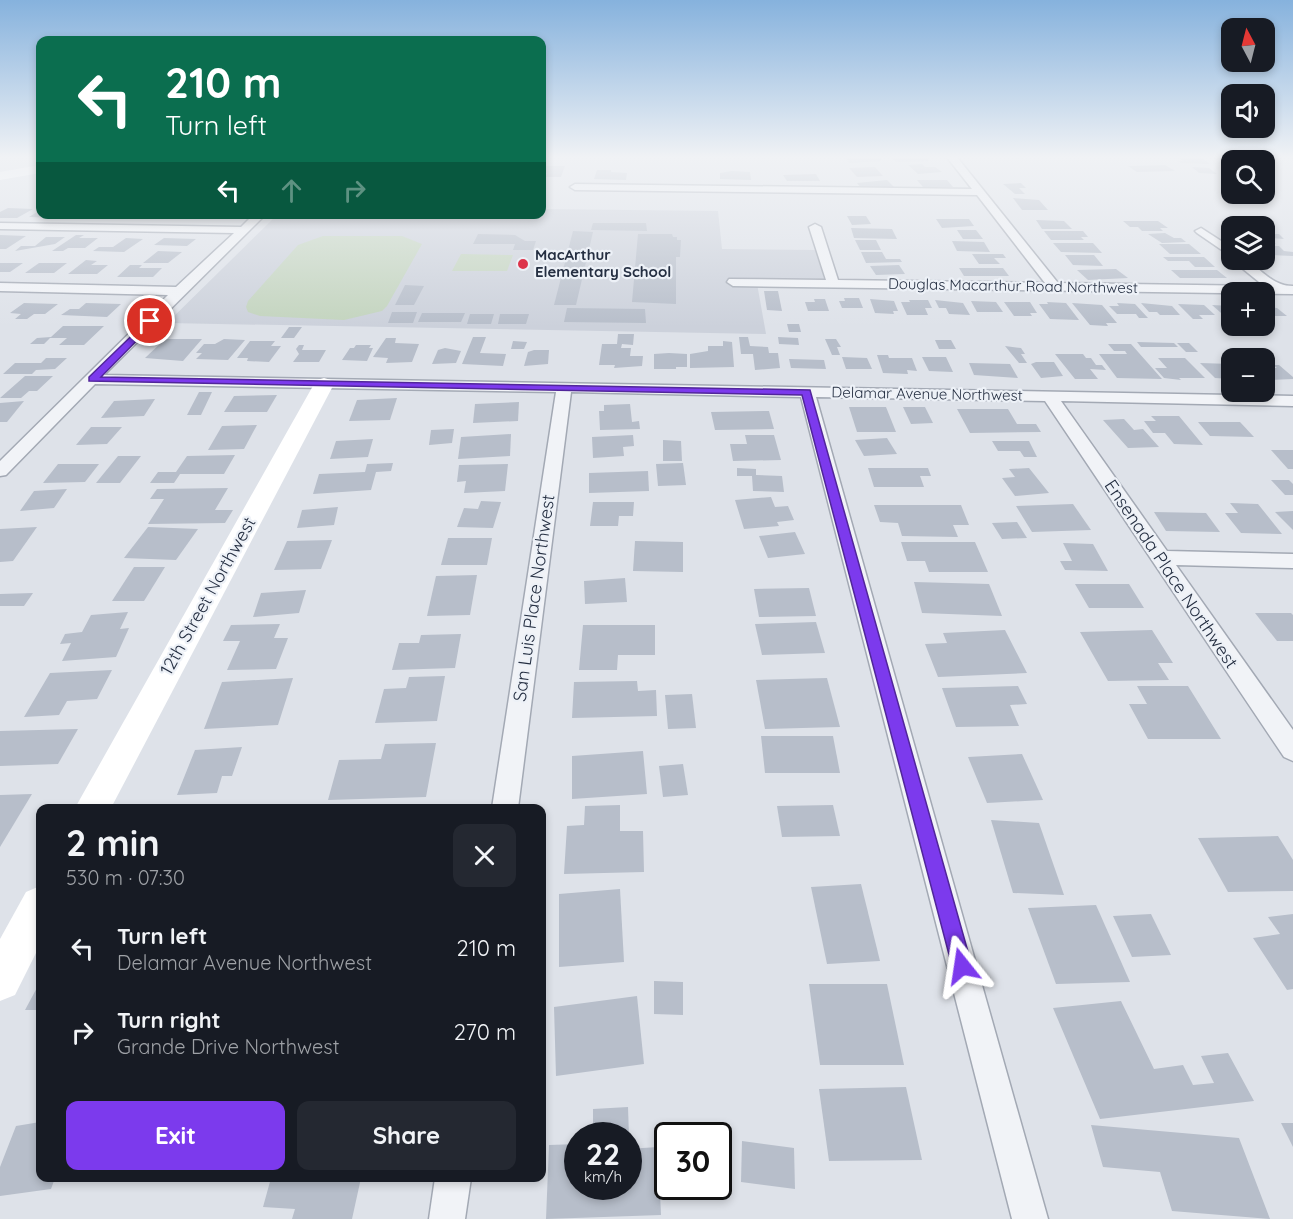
<!DOCTYPE html>
<html lang="en">
<head>
<meta charset="utf-8">
<style>
  :root { --surface:#171b24; --page:#242831; --text:#f1f3f6; --muted:#9ea1a6; --accent:#7c3aed }
  body { margin:0; font-family:Quicksand,sans-serif; background:var(--page); color:var(--text); height:100vh; display:flex; flex-direction:column; font-size:22px; white-space:nowrap }
  * { box-sizing:border-box; margin:0 }
  p { font-size:20px; color:var(--muted) }
  .icon { flex:none; width:33px; height:33px; fill:none; stroke:currentColor; stroke-width:2; stroke-linecap:round; stroke-linejoin:round }
  .map { position:relative; flex:1; overflow:hidden }
  .sheet { position:absolute; left:36px; top:804px; width:510px; height:378px; display:flex; flex-direction:column; background:var(--surface); border-radius:12px; box-shadow:0 3px 9px #0003 }
  .sheet>* { flex:none }
  .hud { position:absolute; left:36px; top:36px; width:510px; height:183px; border-radius:12px; box-shadow:0 3px 9px #0003; background:#0b6e4f; color:#fff; overflow:hidden }
  .needle { width:39px; rotate:353deg }
  .buttons { position:absolute; left:1221px; top:18px; display:grid; gap:12px }
  .buttons a { display:grid; place-items:center; width:54px; height:54px; border-radius:12px; background:var(--surface); box-shadow:0 3px 9px #0003; font-size:30px }
  .speed { position:absolute; left:564px; top:1122px; display:flex; gap:12px; font-size:30px; font-weight:700; text-align:center }
  .speed>* { display:grid; place-content:center; width:78px; height:78px; border-radius:50%; background:var(--surface); box-shadow:0 3px 9px #0003; line-height:1 }
  .speed small { font-size:15px; font-weight:400 }
  .speed .limit { border:3px solid #111; border-radius:9px; background:#fff; color:#111 }
  .pin { position:absolute; display:grid; place-items:center; width:51px; height:51px; color:#fff; margin:-26px; border:3px solid #fff; border-radius:50%; box-shadow:0 2px 6px #0007 }
  .me { position:absolute; width:66px; margin:-33px; rotate:345deg; stroke-linejoin:round; filter:drop-shadow(0 0 4px #0008) }
  .turn { display:flex; align-items:center; gap:21px; height:126px; padding:0 30px; font-size:27px }
  .turn .icon { width:78px; height:78px; stroke-width:2.5 }
  .turn b { display:block; font-size:42px; line-height:51px }
  .lanes { display:flex; align-items:center; height:57px; padding:0 30px; background:#0003; justify-content:center; gap:30px; direction:ltr }
  .lanes .off { opacity:.35 }
  .round { display:grid; place-items:center; flex:none; width:63px; height:63px; border-radius:12px; background:var(--page) }
  .head { display:flex; align-items:center; justify-content:space-between; height:102px; padding:0 30px }
  h1 { font-size:36px; font-weight:700; line-height:45px }
  .cta { display:flex; gap:12px; margin-top:auto; padding:12px 30px }
  .cta a { flex:1; height:69px; border-radius:12px; background:var(--accent); color:#fff; font-size:24px; font-weight:700; line-height:69px; text-align:center }
  .cta a+a { background:var(--page); color:var(--text) }
  ul { padding:0; list-style:none }
  li { display:flex; align-items:center; gap:18px; height:84px; padding:0 30px }
  li div { flex:1 }
  li b { display:block; font-size:22px }
  li em { font-style:normal }
  .map>svg:first-child { display:block }
  .built { fill:#ccd1db }
  .green { fill:#c3d4be }
  .building { fill:#b7beca }
  .lines { fill:none; stroke-linecap:round; stroke-linejoin:round }
  .street-casing { stroke:#a3a9b4; stroke-width:3 }
  .street { fill:#f1f3f7; fill-rule:evenodd }
  .secondary { fill:#fff; fill-rule:evenodd }
  .route { fill:#7c3aed; stroke:#51269a; stroke-width:1.5 }
  .poi-dot { fill:#dd344b; stroke:#edf1f7; stroke-width:2 }
  .labels { text-anchor:middle; stroke-width:4.5; stroke-linejoin:round; paint-order:stroke }
  .far-poi-label { font-size:15px; font-weight:bold; fill:#252f42; stroke:#edf1f7; text-anchor:start }
  .far-street-label { font-size:15px; fill:#252f42; stroke:#edf1f7 }
  .street-label { font-size:18px; fill:#252f42; stroke:#edf1f7 }
</style>
</head>
<body>
<div class="map">
<svg width="1293" height="1219" viewBox="0 0 1293 1219">
  <rect width="100%" height="100%" fill="#dee2e9"/>
  <polygon class="built" points="542,209 718,211 722,249 817,250 824,279 756,278 766,334 167,323 277,215 542,214"/>
  <g class="green">
    <polygon points="323,236 402,236 422,244 387,306 382,311 344,320 260,316 248,312 246,307 248,301 298,245"/>
    <polygon points="461,254 513,255 507,271 452,271"/>
  </g>
  <g class="building">
    <polygon points="846,156 879,156 882,161 849,163"/>
    <polygon points="924,156 929,161 896,162 891,157"/>
    <polygon points="1168,156 1199,156 1210,164 1181,163 1178,161 1183,161 1180,159"/>
    <polygon points="922,164 925,167 935,167 942,172 918,174 908,165"/>
    <polygon points="1165,165 1175,171 1137,172 1128,166"/>
    <polygon points="542,166 565,166 561,177 546,177 547,173 542,173"/>
    <polygon points="875,167 883,176 857,177 849,168"/>
    <polygon points="1192,167 1209,168 1217,174 1199,173"/>
    <polygon points="597,170 611,170 611,172 627,173 626,180 594,179"/>
    <polygon points="732,171 750,172 751,180 720,179 720,173"/>
    <polygon points="816,174 820,181 787,181 783,175"/>
    <polygon points="887,180 894,187 861,188 857,183"/>
    <polygon points="917,180 947,180 953,187 923,187"/>
    <polygon points="1021,183 1026,188 1019,188 1025,194 1015,194 1003,184"/>
    <polygon points="1013,198 1039,200 1048,210 1022,210"/>
    <polygon points="8,208 33,209 17,218 0,218 0,212"/>
    <polygon points="40,210 40,214 66,214 61,218 29,217"/>
    <polygon points="105,214 137,214 135,217 101,218"/>
    <polygon points="142,214 167,214 163,218 138,218"/>
    <polygon points="192,214 223,214 219,218 189,218"/>
    <polygon points="847,216 866,216 871,224 852,225"/>
    <polygon points="936,219 969,219 974,226 942,228"/>
    <polygon points="1036,220 1064,221 1072,229 1042,229"/>
    <polygon points="1123,221 1158,221 1168,228 1160,228 1163,231 1142,231 1138,227 1130,227"/>
    <polygon points="593,223 646,223 647,231 591,230"/>
    <polygon points="851,228 892,229 897,239 854,238"/>
    <polygon points="957,230 976,230 983,239 963,239"/>
    <polygon points="573,231 593,232 576,305 554,305"/>
    <polygon points="1044,231 1083,231 1088,237 1081,237 1084,240 1051,240"/>
    <polygon points="1165,233 1174,238 1181,238 1186,242 1162,243 1148,234"/>
    <polygon points="478,234 515,235 525,241 536,241 533,250 513,250 515,244 473,244"/>
    <polygon points="638,234 672,234 673,237 677,237 677,240 681,240 680,257 676,257 676,304 632,302"/>
    <polygon points="1264,234 1279,234 1284,239 1269,238 1276,244 1264,243"/>
    <polygon points="0,235 26,236 6,249 0,249"/>
    <polygon points="76,235 84,235 79,238 98,238 85,248 68,248 63,251 52,251"/>
    <polygon points="46,237 65,237 55,244 15,251 21,246 35,246"/>
    <polygon points="126,238 143,239 124,252 93,251 99,247 113,247"/>
    <polygon points="164,238 196,239 187,246 154,245"/>
    <polygon points="855,240 876,240 881,250 860,250"/>
    <polygon points="952,241 984,242 990,252 957,251"/>
    <polygon points="1053,243 1093,243 1102,253 1061,252"/>
    <polygon points="1159,244 1189,244 1201,254 1170,254"/>
    <polygon points="1264,246 1279,246 1284,251 1293,252 1293,256 1267,255 1264,253"/>
    <polygon points="158,251 182,252 168,263 143,263"/>
    <polygon points="861,252 882,252 886,259 900,259 902,262 866,263"/>
    <polygon points="972,254 1003,254 1006,258 994,258 1000,264 979,264"/>
    <polygon points="1065,255 1094,255 1103,266 1073,265"/>
    <polygon points="1163,257 1204,257 1215,267 1195,267 1189,261 1168,261"/>
    <polygon points="86,260 97,261 91,265 108,265 97,274 68,274"/>
    <polygon points="0,263 23,263 10,272 0,272"/>
    <polygon points="39,263 67,263 54,273 25,273"/>
    <polygon points="130,265 142,265 139,268 162,268 153,277 117,277"/>
    <polygon points="899,265 905,274 876,275 870,266"/>
    <polygon points="959,268 1003,268 1009,276 964,276"/>
    <polygon points="1116,269 1128,278 1088,280 1077,270"/>
    <polygon points="1171,270 1217,270 1227,278 1180,278"/>
    <polygon points="405,285 424,286 414,305 395,305"/>
    <polygon points="764,291 778,291 782,311 767,310"/>
    <polygon points="844,298 859,298 863,308 842,308 839,301 845,301"/>
    <polygon points="814,299 825,299 829,311 808,311 805,302 815,302"/>
    <polygon points="870,299 894,301 898,311 893,311 894,314 875,313"/>
    <polygon points="909,300 928,300 932,308 925,308 928,315 907,315 901,302 910,302"/>
    <polygon points="935,300 963,303 970,315 949,314 946,308 939,308"/>
    <polygon points="971,301 996,302 1003,312 977,312"/>
    <polygon points="1004,302 1030,302 1037,313 1030,313 1032,316 1014,316"/>
    <polygon points="1047,302 1066,303 1079,320 1050,319 1039,304 1048,304"/>
    <polygon points="24,303 58,304 45,314 34,314 27,319 15,319 21,314 10,313"/>
    <polygon points="86,303 121,304 107,317 61,315 70,309 79,309"/>
    <polygon points="1072,303 1102,305 1117,323 1106,323 1108,326 1090,325"/>
    <polygon points="1117,303 1135,304 1148,318 1139,318 1136,314 1117,314 1109,306 1119,306"/>
    <polygon points="1141,303 1172,306 1180,315 1160,315 1157,312 1149,312"/>
    <polygon points="1178,304 1204,305 1215,315 1199,315 1203,319 1193,319"/>
    <polygon points="1212,305 1232,306 1232,320 1229,320"/>
    <polygon points="1264,306 1277,308 1287,316 1267,316 1264,314"/>
    <polygon points="567,308 645,309 646,323 564,322"/>
    <polygon points="392,312 417,312 413,323 388,323"/>
    <polygon points="422,313 465,313 461,322 418,322"/>
    <polygon points="470,314 494,314 491,324 467,324"/>
    <polygon points="500,314 529,314 526,324 498,324"/>
    <polygon points="787,324 799,324 801,332 789,332"/>
    <polygon points="63,326 104,326 84,345 59,345 67,338 50,338 44,344 30,344 37,338 51,337"/>
    <polygon points="289,327 302,327 294,338 281,338"/>
    <polygon points="618,334 634,334 633,345 622,344 621,348 631,348 630,356 643,356 642,366 614,368 615,365 599,365 602,344 617,344"/>
    <polygon points="473,337 486,337 480,353 506,354 503,366 462,364"/>
    <polygon points="739,337 748,337 750,346 768,347 769,353 778,353 780,368 755,370 753,354 741,354"/>
    <polygon points="778,337 798,338 799,345 779,344"/>
    <polygon points="386,338 396,338 395,343 419,344 412,362 386,363 388,358 373,357"/>
    <polygon points="165,339 202,339 183,361 145,358"/>
    <polygon points="224,339 245,340 228,360 196,359 202,353 196,353 204,344 215,344"/>
    <polygon points="825,339 836,339 841,347 837,347 840,355 832,355"/>
    <polygon points="935,340 951,340 956,349 939,349"/>
    <polygon points="250,341 275,341 271,346 281,346 269,362 247,361 248,358 237,358"/>
    <polygon points="513,341 527,342 524,349 511,349"/>
    <polygon points="723,341 732,342 734,367 690,368 690,354 708,351 708,346 723,346"/>
    <polygon points="1137,342 1174,343 1178,347 1141,347"/>
    <polygon points="1177,343 1189,343 1198,352 1186,352"/>
    <polygon points="1108,344 1131,344 1162,379 1117,378 1099,354 1127,354 1125,351 1114,351"/>
    <polygon points="299,345 304,345 302,350 326,350 319,362 293,362 299,354 296,349"/>
    <polygon points="356,345 371,345 369,348 373,348 367,361 342,360 350,348 354,348"/>
    <polygon points="1005,346 1021,348 1025,354 1021,354 1027,363 1019,363"/>
    <polygon points="445,348 461,351 456,363 432,364 438,350"/>
    <polygon points="534,350 549,350 548,364 524,366 528,352"/>
    <polygon points="669,353 687,354 687,367 676,367 676,369 654,369 654,354"/>
    <polygon points="1055,354 1083,354 1086,358 1091,358 1096,365 1102,365 1106,370 1090,369 1098,379 1075,379"/>
    <polygon points="877,355 888,355 889,358 912,358 917,371 907,370 908,374 883,373"/>
    <polygon points="842,357 867,358 872,369 846,369"/>
    <polygon points="922,357 946,357 953,372 929,371"/>
    <polygon points="46,358 67,358 55,369 36,370 32,374 3,374 15,363 41,363"/>
    <polygon points="1158,358 1185,358 1205,378 1179,378 1181,380 1164,378 1155,368 1167,368"/>
    <polygon points="789,359 824,360 826,369 791,368"/>
    <polygon points="1036,362 1054,362 1063,376 1041,378 1031,364"/>
    <polygon points="969,363 1010,364 1018,378 974,375"/>
    <polygon points="1200,363 1232,364 1232,379 1215,378"/>
    <polygon points="1264,365 1268,368 1277,368 1273,365 1279,365 1293,377 1293,379 1269,380 1264,376"/>
    <polygon points="25,376 53,376 37,391 29,391 21,398 0,398"/>
    <polygon points="199,392 212,392 201,415 187,415"/>
    <polygon points="277,395 267,412 224,412 234,396"/>
    <polygon points="397,398 390,420 349,421 357,400"/>
    <polygon points="155,399 144,416 101,418 114,401"/>
    <polygon points="24,401 7,422 0,422 0,403"/>
    <polygon points="519,402 518,421 473,423 475,404"/>
    <polygon points="630,404 632,422 639,421 640,429 600,430 599,411 604,411 604,405"/>
    <polygon points="849,407 886,407 896,432 857,432"/>
    <polygon points="903,407 925,407 933,423 911,424"/>
    <polygon points="957,409 1008,409 1017,424 1036,424 1041,432 970,433"/>
    <polygon points="769,411 774,429 715,430 711,412"/>
    <polygon points="1151,416 1179,416 1203,445 1174,444 1165,433 1153,433 1144,421 1156,421"/>
    <polygon points="1124,419 1134,430 1143,429 1159,447 1128,448 1103,420"/>
    <polygon points="1198,422 1240,422 1254,437 1210,436"/>
    <polygon points="257,425 244,449 208,450 222,426"/>
    <polygon points="91,427 122,427 107,444 76,445"/>
    <polygon points="454,429 452,443 429,445 431,430"/>
    <polygon points="511,434 510,456 458,459 461,437"/>
    <polygon points="633,435 634,446 623,447 624,456 593,458 592,437"/>
    <polygon points="745,435 774,435 781,460 733,461 730,444 747,444"/>
    <polygon points="887,438 897,454 864,456 855,440"/>
    <polygon points="373,439 368,457 330,459 336,441"/>
    <polygon points="663,440 681,441 682,461 663,461"/>
    <polygon points="992,441 1029,441 1037,457 1024,457 1020,451 998,451"/>
    <polygon points="1271,450 1293,450 1293,469 1288,469"/>
    <polygon points="235,455 224,474 180,474 174,483 150,483 158,472 176,472 187,456"/>
    <polygon points="118,456 141,456 120,483 96,483"/>
    <polygon points="393,463 391,471 376,472 371,490 313,494 319,474 365,472 367,464"/>
    <polygon points="683,463 686,485 658,486 656,464"/>
    <polygon points="58,464 99,464 85,482 43,483"/>
    <polygon points="508,464 505,491 464,493 466,481 457,482 459,465"/>
    <polygon points="737,468 756,469 756,475 782,476 784,492 753,491 752,476 737,476"/>
    <polygon points="868,468 928,468 931,476 920,476 924,487 874,487"/>
    <polygon points="1029,468 1049,493 1015,496 1002,478 1015,477 1009,469"/>
    <polygon points="648,471 649,491 589,493 589,473"/>
    <polygon points="1271,480 1289,480 1293,484 1293,495 1285,495"/>
    <polygon points="228,488 215,510 233,510 225,523 148,524 164,499 150,499 157,489"/>
    <polygon points="67,489 54,508 20,511 34,491"/>
    <polygon points="771,497 775,507 788,506 794,520 777,522 779,526 744,529 735,500"/>
    <polygon points="481,501 501,502 493,528 457,527 464,508 478,509"/>
    <polygon points="593,502 634,502 633,516 619,516 618,526 590,526"/>
    <polygon points="1230,503 1258,504 1282,534 1241,533 1225,513 1238,513"/>
    <polygon points="1073,504 1091,530 1032,532 1016,506"/>
    <polygon points="874,505 961,505 969,525 953,525 958,537 902,536 898,523 880,522"/>
    <polygon points="338,507 334,525 297,528 302,510"/>
    <polygon points="1293,511 1293,530 1275,512"/>
    <polygon points="1154,512 1206,513 1220,532 1166,531"/>
    <polygon points="1017,522 1027,538 1002,539 992,523"/>
    <polygon points="37,527 13,561 0,562 0,529"/>
    <polygon points="148,527 198,529 176,560 124,558"/>
    <polygon points="795,532 805,554 768,558 759,536"/>
    <polygon points="448,538 492,538 487,565 441,565"/>
    <polygon points="332,540 321,569 274,570 287,541"/>
    <polygon points="635,541 683,542 683,572 633,571"/>
    <polygon points="901,542 975,542 988,572 929,572 925,561 907,561"/>
    <polygon points="1063,543 1093,544 1108,571 1065,570 1060,561 1072,561"/>
    <polygon points="134,567 165,567 144,601 112,601"/>
    <polygon points="477,575 470,615 427,616 436,576"/>
    <polygon points="625,578 627,602 585,604 584,581"/>
    <polygon points="914,582 989,584 1002,616 922,613"/>
    <polygon points="1075,584 1129,584 1144,608 1089,608"/>
    <polygon points="809,588 816,616 759,617 754,589"/>
    <polygon points="306,590 299,613 253,617 261,593"/>
    <polygon points="33,593 24,606 0,606 0,594"/>
    <polygon points="128,612 120,629 129,628 116,657 62,661 71,643 60,644 65,634 82,632 91,615"/>
    <polygon points="1255,613 1291,613 1293,615 1293,641 1277,641"/>
    <polygon points="816,622 825,653 762,655 755,624"/>
    <polygon points="280,624 274,638 288,638 276,669 227,670 240,641 223,641 231,625"/>
    <polygon points="583,625 655,625 655,655 618,655 617,670 579,670"/>
    <polygon points="1005,630 1027,673 938,677 925,644 947,643 943,633"/>
    <polygon points="1152,630 1173,663 1158,663 1169,680 1108,681 1080,632"/>
    <polygon points="461,634 455,668 392,670 399,643 419,643 421,635"/>
    <polygon points="112,670 97,699 67,701 59,715 24,717 50,673"/>
    <polygon points="445,676 437,721 375,723 384,689 406,688 409,677"/>
    <polygon points="293,678 278,725 204,729 222,682"/>
    <polygon points="827,678 840,727 765,729 756,680"/>
    <polygon points="637,681 638,691 656,690 657,716 572,718 574,682"/>
    <polygon points="1018,686 1027,704 1010,705 1019,726 956,727 942,688"/>
    <polygon points="1137,686 1188,686 1221,739 1148,739 1129,704 1147,704"/>
    <polygon points="692,694 696,728 668,729 665,695"/>
    <polygon points="78,729 58,764 0,766 0,731"/>
    <polygon points="761,736 833,736 840,773 765,773"/>
    <polygon points="436,743 426,797 328,800 339,760 381,759 385,744"/>
    <polygon points="242,747 232,776 222,776 217,793 177,795 195,750"/>
    <polygon points="643,751 647,794 572,799 572,756"/>
    <polygon points="1022,754 1043,800 987,803 968,757"/>
    <polygon points="683,764 688,795 663,797 659,766"/>
    <polygon points="32,794 0,847 0,795"/>
    <polygon points="620,805 620,831 643,831 644,872 564,874 567,826 584,825 585,806"/>
    <polygon points="833,805 840,836 782,837 777,806"/>
    <polygon points="991,820 1039,823 1064,895 1013,893"/>
    <polygon points="1278,836 1293,860 1293,891 1228,892 1198,838"/>
    <polygon points="861,884 880,961 827,964 811,887"/>
    <polygon points="620,889 624,962 559,967 559,894"/>
    <polygon points="1096,905 1130,982 1056,984 1028,908"/>
    <polygon points="1151,914 1171,955 1132,957 1113,916"/>
    <polygon points="1293,914 1293,989 1287,990 1253,938 1280,934 1268,917"/>
    <polygon points="654,981 683,982 683,1015 654,1014"/>
    <polygon points="39,984 40,984 40,1010 25,1010"/>
    <polygon points="809,984 887,984 904,1065 820,1065"/>
    <polygon points="637,996 644,1064 556,1076 554,1007"/>
    <polygon points="1121,1001 1154,1069 1183,1065 1193,1085 1214,1083 1201,1056 1228,1053 1254,1101 1100,1119 1053,1008"/>
    <polygon points="906,1087 922,1160 829,1161 819,1089"/>
    <polygon points="628,1107 629,1136 593,1136 593,1109"/>
    <polygon points="40,1122 40,1178 55,1178 51,1189 0,1196 0,1167 16,1126"/>
    <polygon points="1281,1123 1293,1123 1293,1147"/>
    <polygon points="1091,1125 1239,1138 1270,1219 1172,1211 1160,1172 1103,1167"/>
    <polygon points="742,1141 794,1148 795,1189 741,1182"/>
    <polygon points="578,1144 578,1186 628,1186 628,1149 658,1147 661,1215 546,1219 549,1145"/>
    <polygon points="271,1178 361,1178 352,1219 292,1219 295,1209 263,1207"/>
  </g>
  <g class="lines">
    <g class="street-casing">
      <g id="street">
        <path d="M946,156H956L1058,283L1264,286L1232,260C1258,257 1265,286 1293,286V294L733,286L727,282L729,279L826,280L809,227L815,224L821,227L838,280L1045,283L977,195L575,190L570,187L575,184L972,189Z"/>
        <polygon points="1251,156 1263,156 1268,160 1264,162"/>
        <polygon points="254,214 266,214 104,375 1293,396 1293,406 1061,401 1167,551 1293,554 1293,568 1176,565 1293,730 1293,761 1284,757 1045,401 816,397 1048,1219 1012,1219 801,397 571,392 518,808 492,808 556,392 95,384 6,475 0,476 0,461 168,295 0,291 0,283 176,287 234,233 0,229 0,223 241,227"/>
        <polygon points="1201,228 1232,248 1232,257 1197,233 1195,231"/>
        <polygon points="435,1178 471,1178 465,1219 429,1219"/>
      </g>
    </g>
    <use href="#street" class="street"/>
    <g class="secondary">
      <polygon points="40,165 40,173 0,180 0,172"/>
      <polygon points="324,378 331,380 334,384 111,808 75,808 314,384 317,380"/>
      <polygon points="40,886 40,945 15,995 0,1001 0,939 26,892"/>
    </g>
  </g>
  <linearGradient id="sky" x2="0" y2="1"><stop stop-color="#86b2dd"/><stop offset="0.48" stop-color="#f0f2f5"/><stop offset="1" stop-color="#f0f2f5" stop-opacity="0"/></linearGradient>
  <rect width="1293" height="327" fill="url(#sky)"/>
  <polygon class="route" points="150,318 155,321 154,323 101,377 810,390 972,966 969,973 962,976 955,973 952,966 802,395 89,381 89,377"/>
  <circle class="poi-dot" cx="523" cy="264" r="6"/>
  <g class="labels">
    <g class="far-poi-label">
      <text x="535" y="260">MacArthur<tspan x="535" dy="17">Elementary School</tspan></text>
    </g>
    <g class="far-street-label">
      <text transform="translate(1013 286) rotate(1)" y="5">Douglas Macarthur Road Northwest</text>
      <text transform="translate(927 394) rotate(1)" y="5">Delamar Avenue Northwest</text>
    </g>
    <g class="street-label">
      <text transform="translate(1171 574) rotate(56)" y="6">Ensenada Place Northwest</text>
      <text transform="translate(208 596) rotate(-61)" y="6">12th Street Northwest</text>
      <text transform="translate(534 598) rotate(-82)" y="6">San Luis Place Northwest</text>
    </g>
  </g>
</svg>
<div class="buttons">
<a><svg class="needle" viewBox="-14 -14 28 28"><path d="M0-13l5 13h-10z" fill="#e53935"/><path d="M0 13l5-13h-10z" fill="#9ea1a6"/></svg></a>
<a><svg class="icon" aria-label="sound" viewBox="0 0 24 24"><path d="M4 9h4l5-4v14l-5-4H4zM17 9q2 3 0 6"/></svg></a>
<a><svg class="icon" aria-label="search" viewBox="0 0 24 24"><circle cx="10" cy="10" r="6"/><path d="M15 15l6 6"/></svg></a>
<a><svg class="icon" aria-label="layers" viewBox="0 0 24 24"><path d="M12 4l9 5-9 5-9-5zM3 14l9 5 9-5"/></svg></a>
<a>+</a>
<a>−</a>
</div>
<div class="speed"><div>22<small>km/h</small></div><div class="limit">30</div></div>
<div class="pin" style="left:150px;top:321px;background:#d93025"><svg class="icon" aria-label="arrive" viewBox="0 0 24 24"><path d="M6 21V4h12l-3 4 3 4H6"/></svg></div>
<svg class="me" style="left:962px;top:966px" viewBox="-20 -20 40 40"><path d="M0-17L14 15 0 8-14 15z" fill="#7c3aed" stroke="#fff" stroke-width="4"/></svg>
<div class="hud">
<div class="turn"><svg class="icon" aria-label="left" viewBox="0 0 24 24"><path d="M17 20v-9H6M10 6l-5 5 5 5"/></svg><div><b>210 m</b>Turn left</div></div>
<div class="lanes"><svg class="icon" aria-label="left" viewBox="0 0 24 24"><path d="M17 20v-9H6M10 6l-5 5 5 5"/></svg><svg class="icon off" aria-label="ahead" viewBox="0 0 24 24"><path d="M12 20V5M6 11l6-6 6 6"/></svg><svg class="icon off" aria-label="right" viewBox="0 0 24 24"><path d="M7 20v-9h11M14 6l5 5-5 5"/></svg></div>
</div>
<section class="sheet">
<div class="head"><div><h1>2 min</h1><p>530 m · 07:30</p></div><a class="round"><svg class="icon" aria-label="close" viewBox="0 0 24 24"><path d="M6 6l12 12M18 6L6 18"/></svg></a></div>
<ul>
<li><svg class="icon" aria-label="left" viewBox="0 0 24 24"><path d="M17 20v-9H6M10 6l-5 5 5 5"/></svg><div><b>Turn left</b><p>Delamar Avenue Northwest</p></div><em>210 m</em></li>
<li><svg class="icon" aria-label="right" viewBox="0 0 24 24"><path d="M7 20v-9h11M14 6l5 5-5 5"/></svg><div><b>Turn right</b><p>Grande Drive Northwest</p></div><em>270 m</em></li>
</ul>
<div class="cta"><a>Exit</a><a>Share</a></div>
</section>
</div>
</body>
</html>
